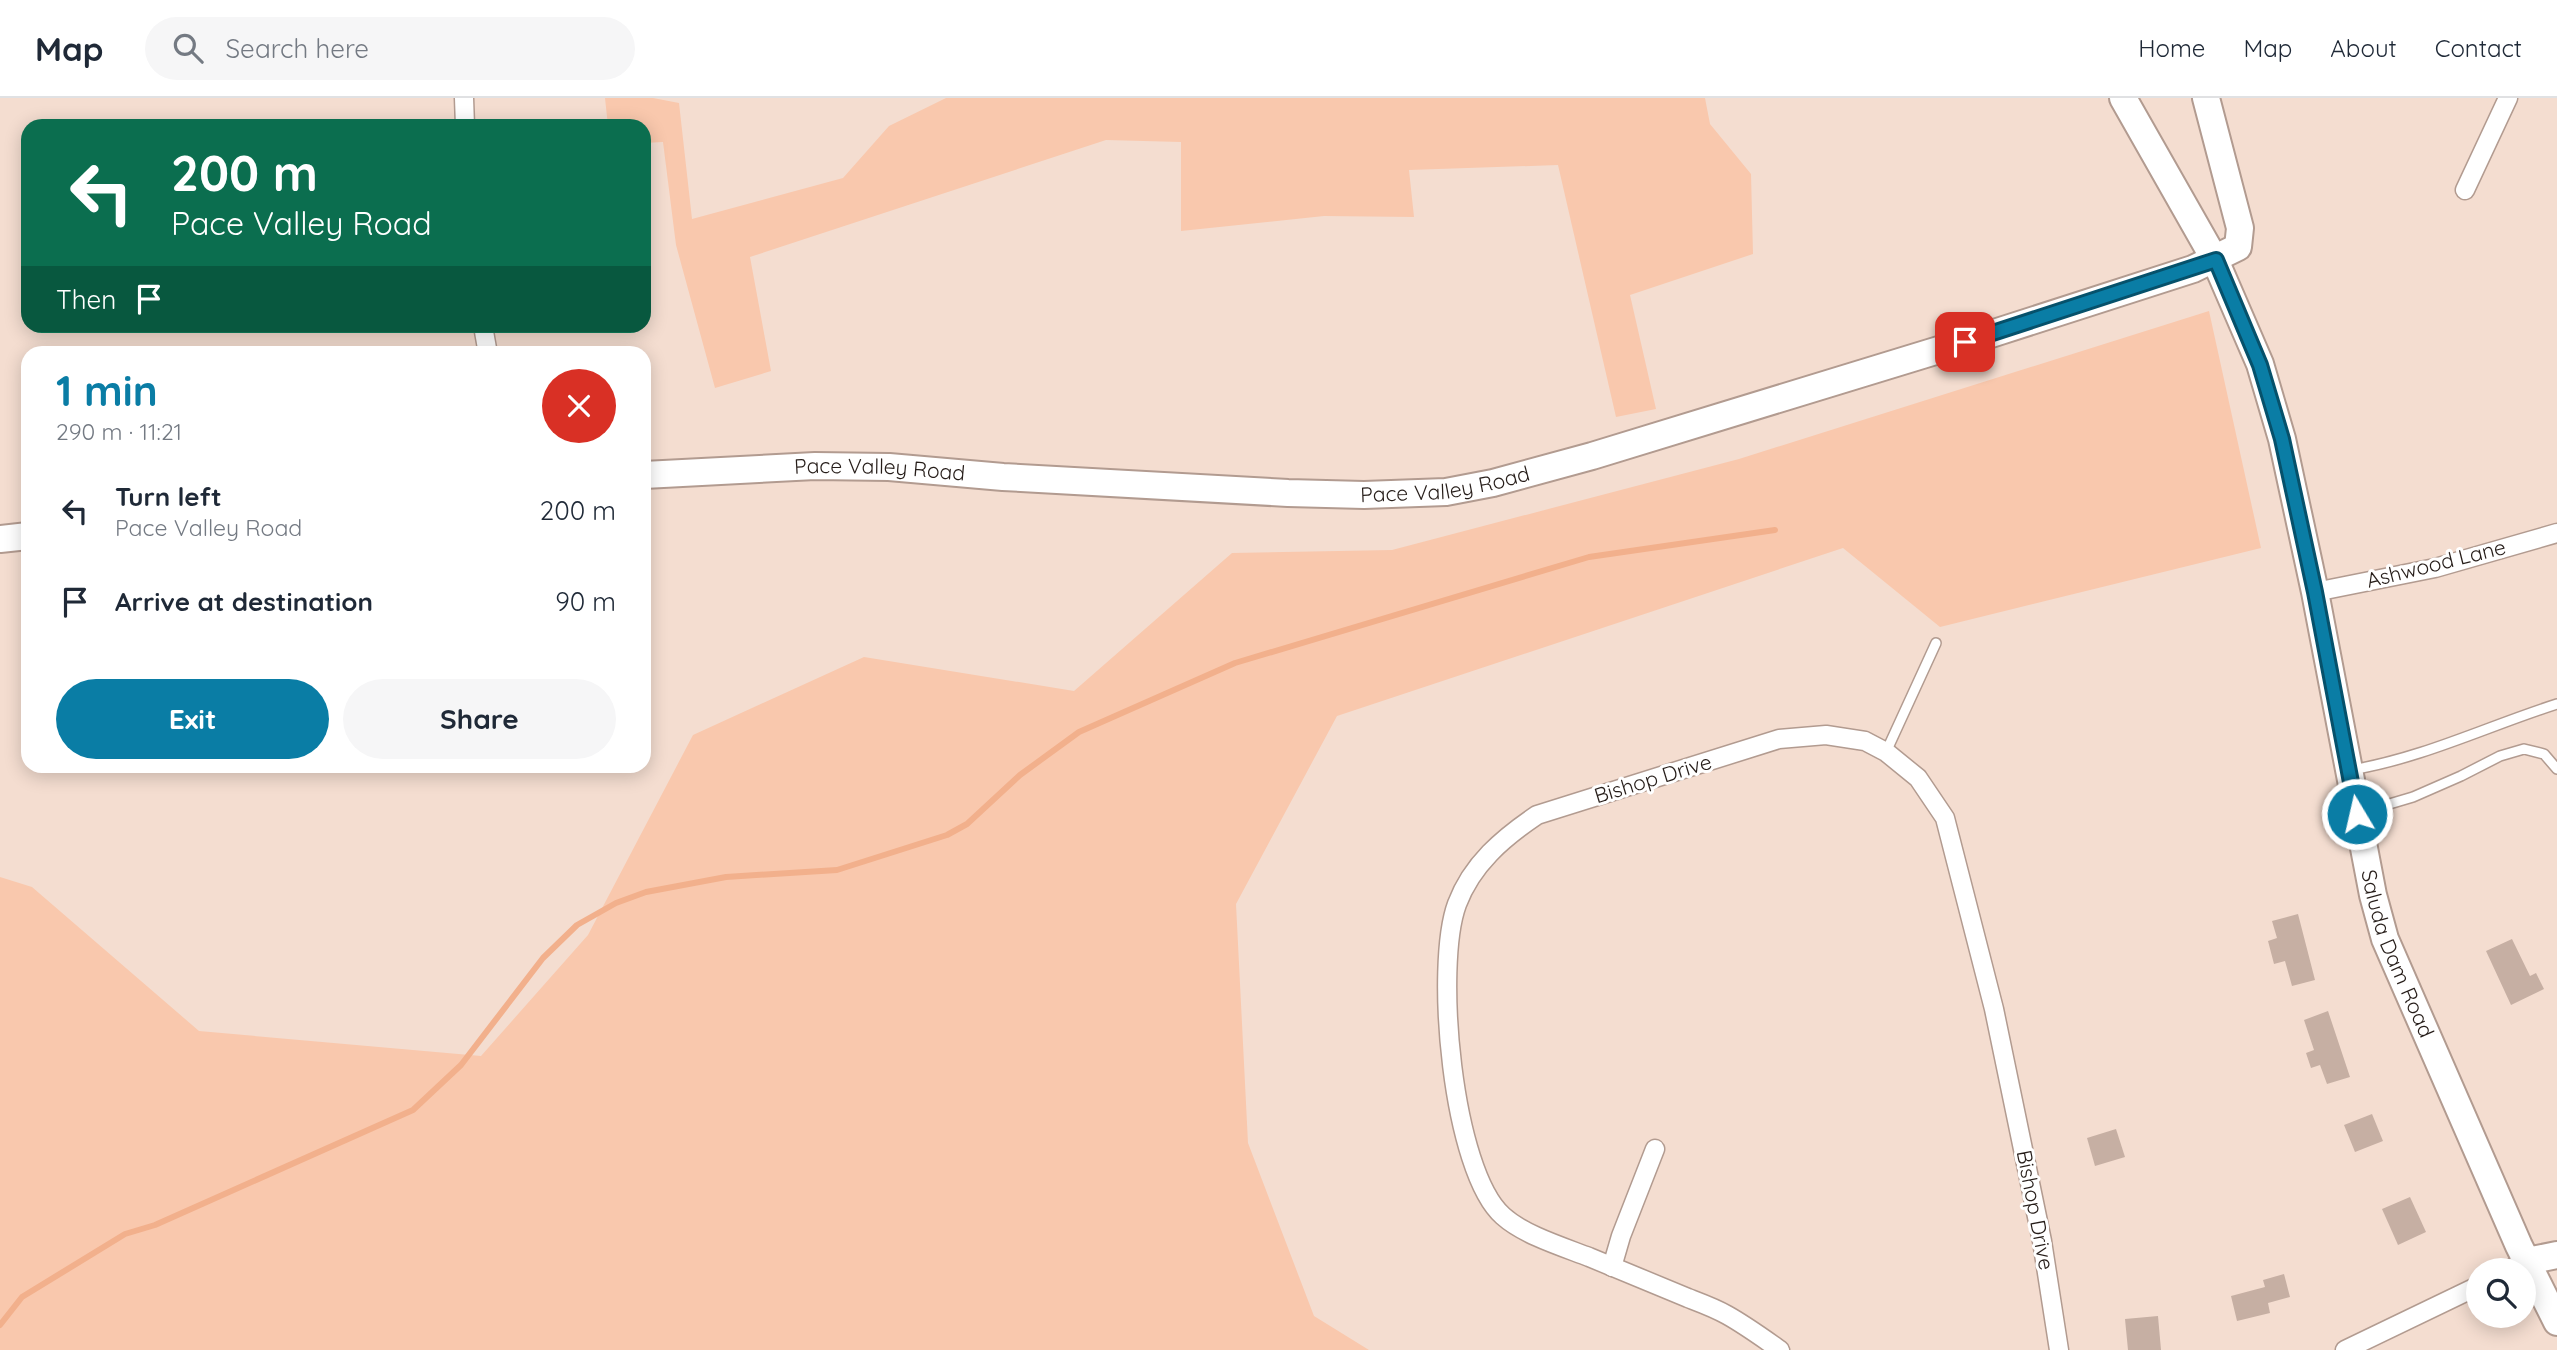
<!DOCTYPE html>
<html lang="en">
<head>
<meta charset="utf-8">
<style>
  :root { --surface:#fff; --page:#f6f6f7; --text:#1f2937; --muted:#747a83; --line:#e0e1e3; --accent:#0a7da5 }
  body { margin:0; font-family:Quicksand,sans-serif; background:var(--page); color:var(--text); height:100vh; display:flex; flex-direction:column; font-size:26px; white-space:nowrap }
  * { box-sizing:border-box; margin:0 }
  p { font-size:23px; color:var(--muted) }
  .icon { flex:none; width:38px; height:38px; fill:none; stroke:currentColor; stroke-width:2; stroke-linecap:round; stroke-linejoin:round }
  .map { position:relative; flex:1; overflow:hidden }
  .drawer { position:absolute; left:21px; top:248px; width:630px; height:427px; display:flex; flex-direction:column; background:var(--surface); border-radius:21px; box-shadow:0 4px 18px #0003 }
  .drawer>* { flex:none }
  .hud { position:absolute; left:21px; top:21px; width:630px; height:214px; border-radius:21px; box-shadow:0 4px 18px #0003; background:#0b6e4f; color:#fff; overflow:hidden }
  .fabs { position:absolute; left:2466px; top:1160px; display:grid; gap:14px }
  .fabs a { display:grid; place-items:center; width:70px; height:70px; border-radius:50%; background:var(--surface); box-shadow:0 4px 18px #0003; font-size:35px }
  .pin { position:absolute; display:grid; place-items:center; width:60px; height:60px; color:#fff; margin:-30px; border-radius:14px; box-shadow:0 4px 10px #0006 }
  .me { position:absolute; width:77px; margin:-38px; rotate:351deg; stroke-linejoin:round; filter:drop-shadow(0 0 5px #0008) }
  .turn { display:flex; align-items:center; gap:24px; height:147px; padding:0 35px; font-size:32px }
  .turn .icon { width:91px; height:91px; stroke-width:2.5 }
  .turn b { display:block; font-size:49px; line-height:60px }
  .then { display:flex; align-items:center; height:66px; padding:0 35px; background:#0003; gap:14px; font-size:26px }
  .round { display:grid; place-items:center; flex:none; width:74px; height:74px; border-radius:37px; background:var(--page) }
  .summary { display:flex; align-items:center; justify-content:space-between; height:119px; padding:0 35px }
  h1 { font-size:42px; font-weight:700; line-height:52px; color:var(--accent) }
  .primary-button { display:flex; gap:14px; margin-top:auto; padding:14px 35px }
  .primary-button a { flex:1; height:80px; border-radius:42px; background:var(--accent); color:#fff; font-size:28px; font-weight:700; line-height:80px; text-align:center }
  .primary-button a+a { background:var(--page); color:var(--text) }
  ul { padding:0; list-style:none }
  li { display:flex; align-items:center; gap:21px; height:91px; padding:0 35px }
  li div { flex:1 }
  li b { display:block; font-size:26px }
  li em { font-style:normal }
  header { display:flex; align-items:center; gap:42px; box-sizing:border-box; height:98px; padding:0 35px; background:var(--surface); border-bottom:2px solid var(--line) }
  header strong { font-size:33px }
  nav { display:flex; gap:38px; margin-inline-start:auto; font-size:24px }
  .search { width:490px; height:63px; background:var(--page); display:flex; align-items:center; gap:18px; box-sizing:border-box; padding:0 24px; border-radius:38px; color:var(--muted); font-size:26px }
  .map>svg:first-child { display:block }
  .green { fill:#f9c8ad }
  .lines { fill:none; stroke-linecap:round; stroke-linejoin:round }
  .stream { stroke:#f2b08c; stroke-width:6 }
  .building { fill:#c6afa3 }
  .lane-casing { stroke:#b29b90; stroke-width:12 }
  .street-casing { stroke:#b29b90; stroke-width:21 }
  .secondary-casing { stroke:#b29b90; stroke-width:30 }
  .lane { stroke:#fff; stroke-width:9 }
  .street { stroke:#fff; stroke-width:18 }
  .secondary { stroke:#fff; stroke-width:26 }
  .route-casing { stroke:#06516b; stroke-width:18 }
  .route { stroke:#0a7da5; stroke-width:12 }
  .labels { text-anchor:middle; stroke-width:6; stroke-linejoin:round; paint-order:stroke }
  .street-label { font-size:21px; fill:#261d19; stroke:#fff }
</style>
</head>
<body>
<header>
<strong>Map</strong>
<div class="search"><svg class="icon" aria-label="search" viewBox="0 0 24 24"><circle cx="10" cy="10" r="6"/><path d="M15 15l6 6"/></svg>Search here</div>
<nav><a>Home</a><a>Map</a><a>About</a><a>Contact</a></nav>
</header>
<div class="map">
<svg width="2557" height="1252" viewBox="0 0 2557 1252">
  <rect width="100%" height="100%" fill="#f4ddd0"/>
  <g class="green">
    <polygon points="605,0 653,0 679,5 692,121 843,80 889,28 946,0 1705,0 1710,26 1751,76 1753,156 1630,197 1656,311 1616,319 1558,67 1409,72 1414,119 1324,118 1181,133 1181,44 1106,42 750,159 771,273 715,290 676,147 663,44 644,45 644,28 608,28"/>
    <polygon points="2209,213 2261,450 1940,529 1843,450 1337,618 1236,806 1248,1045 1314,1218 1369,1252 0,1252 0,779 32,789 199,933 481,958 588,837 693,637 864,559 1074,593 1232,455 1392,452 1739,361"/>
  </g>
  <g class="lines">
    <polyline class="stream" points="0,1227 22,1199 125,1136 155,1127 413,1012 461,967 543,860 577,827 616,805 646,794 726,779 837,772 947,737 967,726 1020,677 1079,634 1235,565 1589,459 1775,432"/>
  </g>
  <g class="building">
    <polygon points="2298,816 2315,882 2292,888 2285,863 2274,866 2268,843 2277,840 2272,823"/>
    <polygon points="2512,841 2530,878 2536,875 2544,891 2511,907 2486,853"/>
    <polygon points="2328,913 2350,979 2327,986 2320,967 2311,970 2306,955 2314,952 2304,922"/>
    <polygon points="2372,1016 2383,1043 2355,1054 2344,1027"/>
    <polygon points="2116,1031 2125,1059 2095,1068 2087,1040"/>
    <polygon points="2410,1099 2426,1134 2398,1147 2382,1111"/>
    <polygon points="2284,1176 2290,1199 2268,1205 2270,1215 2237,1223 2231,1198 2265,1189 2263,1182"/>
    <polygon points="2158,1218 2161,1252 2128,1252 2125,1221"/>
  </g>
  <g class="lines">
    <g class="lane-casing">
      <g id="lane">
        <polyline points="1886,654 1936,545"/>
        <path d="M2351,672C2423,660 2488,628 2557,606"/>
        <polyline points="2359,715 2413,699 2461,678 2500,658 2524,651 2544,656 2557,671"/>
      </g>
    </g>
    <g class="street-casing">
      <g id="street">
        <polyline points="464,0 465,28"/>
        <polyline points="2465,92 2508,0"/>
        <polyline points="483,228 488,256"/>
        <polyline points="2315,494 2435,470 2557,435"/>
        <polyline points="1612,1169 1621,1138 1655,1051"/>
        <polyline points="2508,1172 2527,1163"/>
        <path d="M1780,1252C1763,1240 1745,1227 1727,1217C1715,1210 1701,1205 1688,1200C1655,1186 1622,1173 1589,1159C1563,1149 1524,1137 1503,1118C1452,1073 1434,868 1457,806C1472,766 1503,740 1537,717L1779,641L1826,637L1865,643L1886,654L1918,680L1945,720L1994,911L2042,1143L2059,1252"/>
        <polyline points="2345,1252 2478,1188"/>
      </g>
    </g>
    <g class="secondary-casing">
      <g id="secondary">
        <path id="s1" d="M2123,0L2215,162L2260,266L2282,341L2315,494L2373,797L2385,841L2519,1148L2557,1224"/>
        <path id="s2" d="M644,377L815,368L889,369L1003,379L1288,395L1364,397L1446,394L1493,385L1592,358L1991,236L2193,171L2238,149L2240,130L2206,0"/>
        <polyline points="0,441 28,438"/>
        <polyline points="2527,1163 2557,1157"/>
      </g>
    </g>
    <use href="#lane" class="lane"/>
    <use href="#street" class="street"/>
    <use href="#secondary" class="secondary"/>
  </g>
  <g class="lines">
    <g class="route-casing">
      <polyline id="route" points="1965,244 2216,162 2260,267 2282,341 2315,494 2357,716"/>
    </g>
    <use href="#route" class="route"/>
  </g>
  <g class="labels">
    <g class="street-label">
      <text dy="7" stroke="none"><textPath href="#s2" startOffset="236">Pace Valley Road</textPath></text>
      <text dy="7" stroke="none"><textPath href="#s2" startOffset="803">Pace Valley Road</textPath></text>
      <text transform="translate(2436 466) rotate(-14)" y="7">Ashwood Lane</text>
      <text transform="translate(1653 681) rotate(-17)" y="7">Bishop Drive</text>
      <text dy="7" stroke="none"><textPath href="#s1" startOffset="906">Saluda Dam Road</textPath></text>
      <text transform="translate(2035 1112) rotate(79)" y="7">Bishop Drive</text>
    </g>
  </g>
</svg>
<div class="fabs">
<a><svg class="icon" aria-label="search" viewBox="0 0 24 24"><circle cx="10" cy="10" r="6"/><path d="M15 15l6 6"/></svg></a>
</div>
<div class="pin" style="left:1965px;top:244px;background:#d93025"><svg class="icon" aria-label="arrive" viewBox="0 0 24 24"><path d="M6 21V4h12l-3 4 3 4H6"/></svg></div>
<svg class="me" style="left:2357px;top:716px" viewBox="-20 -20 40 40"><circle r="17" fill="#0a7da5" stroke="#fff" stroke-width="3"/><path d="M0-11L8 9 0 5-8 9z" fill="#fff"/></svg>
<div class="hud">
<div class="turn"><svg class="icon" aria-label="left" viewBox="0 0 24 24"><path d="M17 20v-9H6M10 6l-5 5 5 5"/></svg><div><b>200 m</b>Pace Valley Road</div></div>
<div class="then">Then<svg class="icon" aria-label="arrive" viewBox="0 0 24 24"><path d="M6 21V4h12l-3 4 3 4H6"/></svg></div>
</div>
<section class="drawer">
<div class="summary"><div><h1>1 min</h1><p>290 m · 11:21</p></div><a class="round" style="background:#d93025;color:#fff"><svg class="icon" aria-label="close" viewBox="0 0 24 24"><path d="M6 6l12 12M18 6L6 18"/></svg></a></div>
<ul>
<li><svg class="icon" aria-label="left" viewBox="0 0 24 24"><path d="M17 20v-9H6M10 6l-5 5 5 5"/></svg><div><b>Turn left</b><p>Pace Valley Road</p></div><em>200 m</em></li>
<li><svg class="icon" aria-label="arrive" viewBox="0 0 24 24"><path d="M6 21V4h12l-3 4 3 4H6"/></svg><div><b>Arrive at destination</b></div><em>90 m</em></li>
</ul>
<div class="primary-button"><a>Exit</a><a>Share</a></div>
</section>
</div>
</body>
</html>
